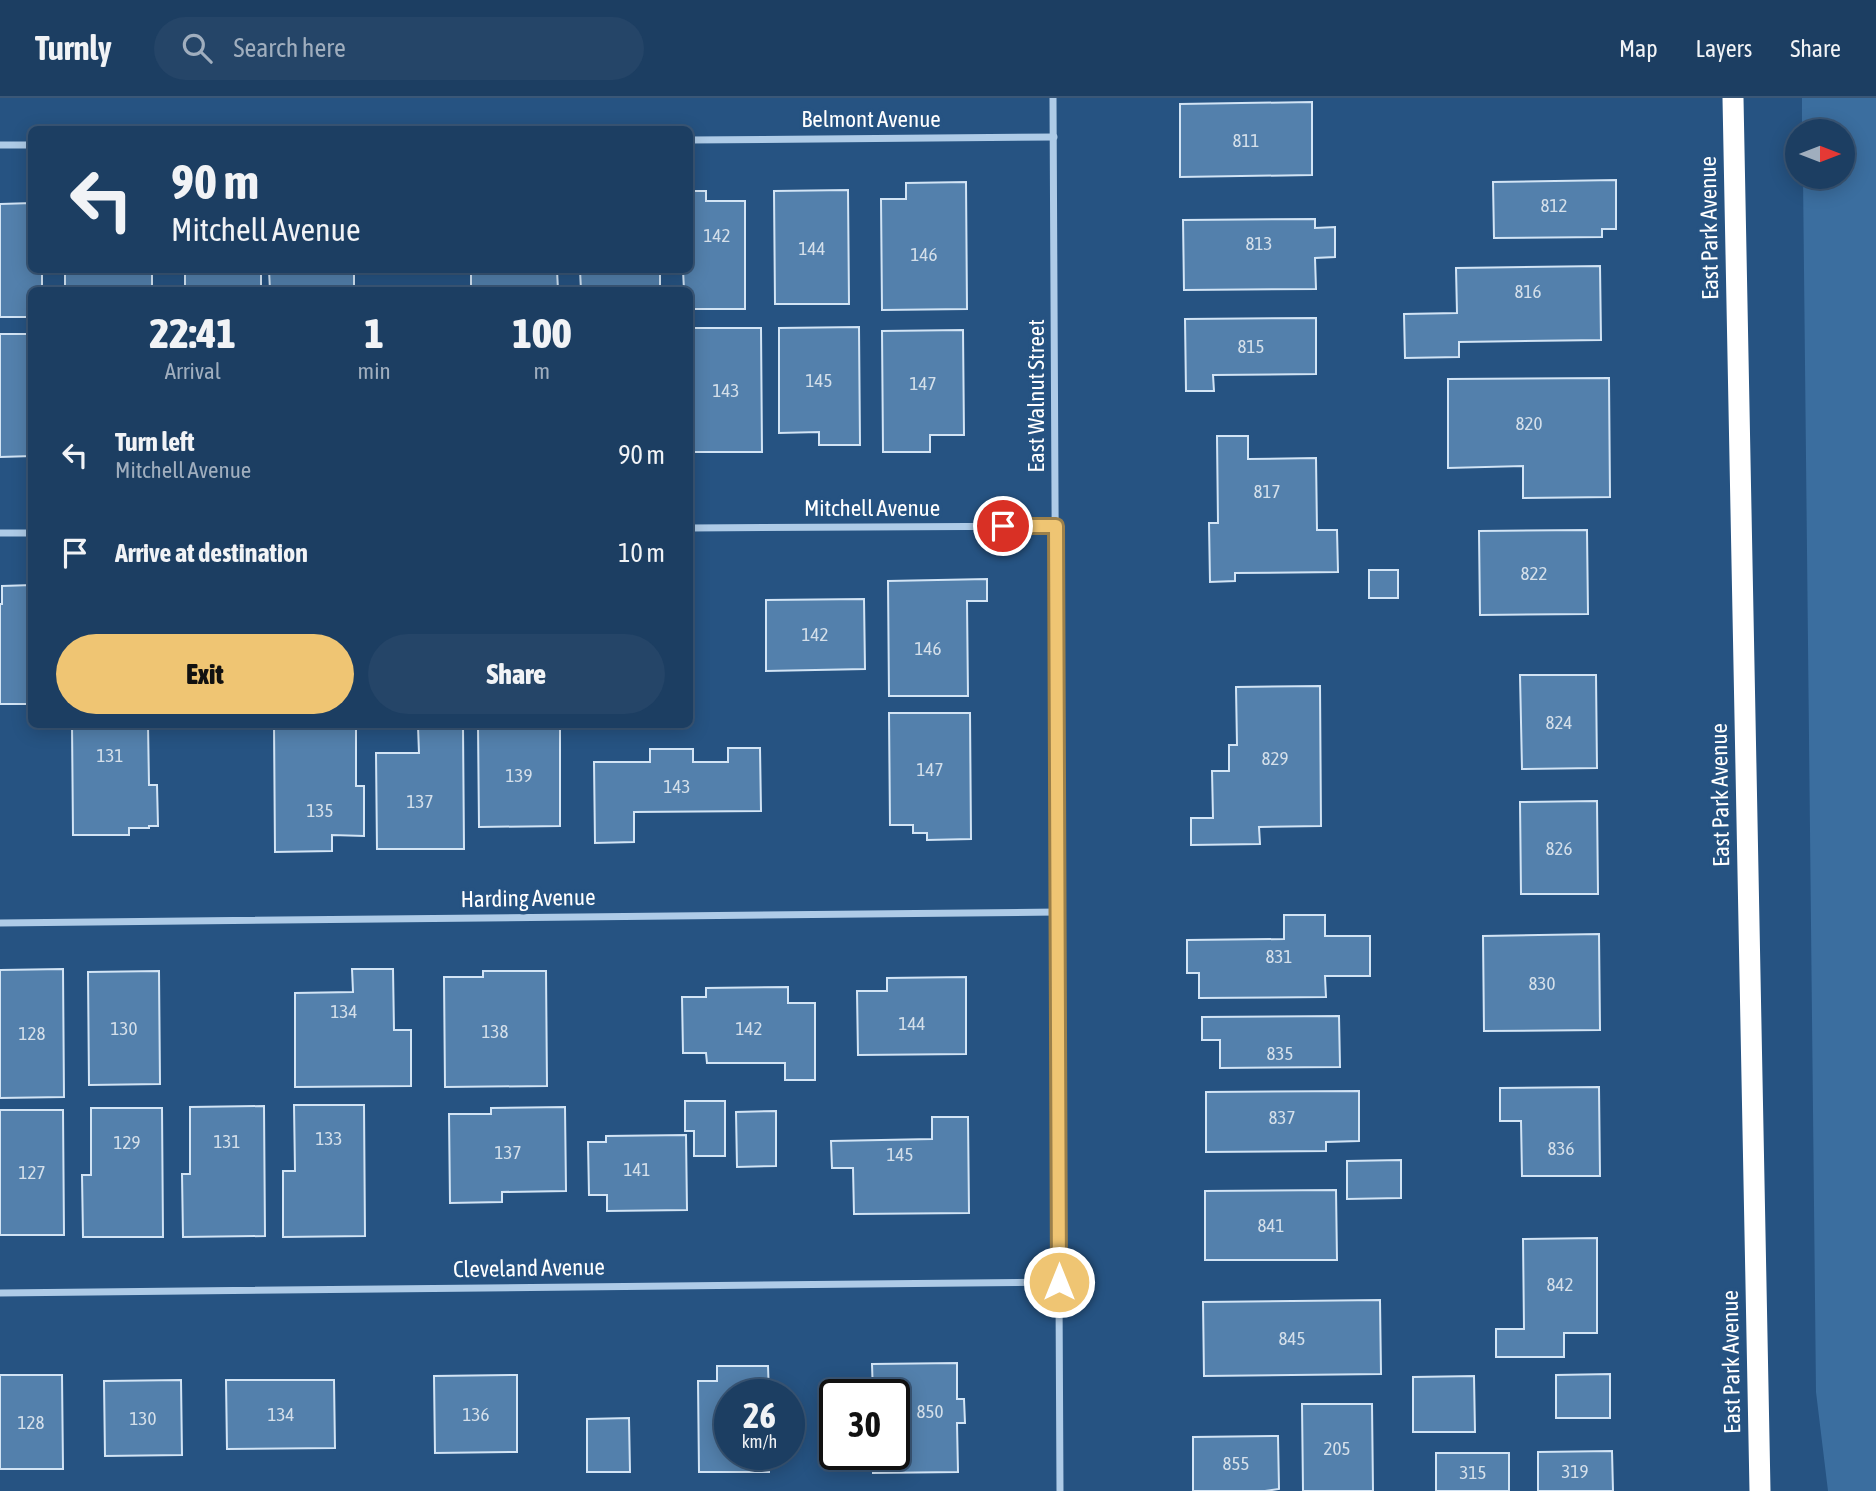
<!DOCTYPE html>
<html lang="en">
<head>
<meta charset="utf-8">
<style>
  :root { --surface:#1c3e62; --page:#254568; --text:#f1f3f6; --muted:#a0aebe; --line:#3a5777; --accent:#efc573 }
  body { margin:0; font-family:"Asap Condensed",sans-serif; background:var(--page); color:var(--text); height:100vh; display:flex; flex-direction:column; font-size:26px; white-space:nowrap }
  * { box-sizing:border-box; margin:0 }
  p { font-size:23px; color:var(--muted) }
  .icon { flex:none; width:38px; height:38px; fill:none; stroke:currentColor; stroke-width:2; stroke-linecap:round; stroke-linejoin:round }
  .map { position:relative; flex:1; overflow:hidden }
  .sheet { position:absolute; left:28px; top:189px; width:665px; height:441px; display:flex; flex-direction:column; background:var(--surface); border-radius:10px; box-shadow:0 4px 18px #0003,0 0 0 2px var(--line) }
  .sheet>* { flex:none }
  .top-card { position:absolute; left:28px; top:28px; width:665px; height:147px; border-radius:10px; box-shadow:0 4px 18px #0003,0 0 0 2px var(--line); background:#1c3e62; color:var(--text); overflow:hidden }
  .needle { width:46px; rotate:90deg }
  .controls { position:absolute; left:1785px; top:21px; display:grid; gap:14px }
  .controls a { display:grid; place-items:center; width:70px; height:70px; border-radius:50%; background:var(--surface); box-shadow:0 4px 18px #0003,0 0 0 2px var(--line); font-size:35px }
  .speed { position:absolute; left:714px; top:1281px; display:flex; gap:14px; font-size:35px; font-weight:700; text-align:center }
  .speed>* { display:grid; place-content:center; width:91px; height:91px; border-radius:50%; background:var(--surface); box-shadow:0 4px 18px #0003,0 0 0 2px var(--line); line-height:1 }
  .speed small { font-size:18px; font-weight:400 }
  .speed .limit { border:4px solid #111; border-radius:10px; background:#fff; color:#111 }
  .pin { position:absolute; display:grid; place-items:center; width:60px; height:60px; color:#fff; margin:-30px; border:4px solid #fff; border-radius:50%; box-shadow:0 2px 7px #0007 }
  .me { position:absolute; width:77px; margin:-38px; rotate:0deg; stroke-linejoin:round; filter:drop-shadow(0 0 5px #0008) }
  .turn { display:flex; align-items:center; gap:24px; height:147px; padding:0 28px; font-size:32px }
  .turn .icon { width:91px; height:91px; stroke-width:2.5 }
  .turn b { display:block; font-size:49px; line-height:60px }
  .eta { display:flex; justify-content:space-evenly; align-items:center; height:119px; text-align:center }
  .eta b { font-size:42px; font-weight:800; line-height:49px }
  .primary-button { display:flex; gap:14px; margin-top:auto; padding:14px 28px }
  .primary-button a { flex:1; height:80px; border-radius:42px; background:var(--accent); color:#111; font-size:28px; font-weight:800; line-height:80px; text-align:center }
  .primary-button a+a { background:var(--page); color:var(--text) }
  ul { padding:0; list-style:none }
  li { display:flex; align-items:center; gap:21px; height:98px; padding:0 28px }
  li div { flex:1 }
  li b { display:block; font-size:26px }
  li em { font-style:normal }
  header { display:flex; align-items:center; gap:42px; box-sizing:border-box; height:98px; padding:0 35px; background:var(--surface); border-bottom:2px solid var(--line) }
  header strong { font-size:33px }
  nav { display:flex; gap:38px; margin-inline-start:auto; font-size:24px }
  .search { width:490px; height:63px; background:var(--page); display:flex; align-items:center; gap:18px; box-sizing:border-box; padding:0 24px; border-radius:38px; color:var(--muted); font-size:26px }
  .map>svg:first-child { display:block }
  .green { fill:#3b6e9f }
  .building { fill:#5380ac; stroke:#d2e4f5; stroke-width:2 }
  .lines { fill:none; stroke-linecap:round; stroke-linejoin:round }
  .street { stroke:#aecbe7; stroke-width:7 }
  .highway { stroke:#fff; stroke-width:21 }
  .route-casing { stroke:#9b804b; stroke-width:18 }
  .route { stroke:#efc573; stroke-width:12 }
  .labels { text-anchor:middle; stroke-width:7; stroke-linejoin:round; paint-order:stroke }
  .number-label { font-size:19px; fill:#d4dfea }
  .street-label { font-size:23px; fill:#fff; stroke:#265382 }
</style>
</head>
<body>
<header>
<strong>Turnly</strong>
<div class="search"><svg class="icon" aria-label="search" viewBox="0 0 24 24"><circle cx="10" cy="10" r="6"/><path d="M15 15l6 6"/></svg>Search here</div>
<nav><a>Map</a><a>Layers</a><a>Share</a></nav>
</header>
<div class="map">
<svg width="1876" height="1393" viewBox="0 0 1876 1393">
  <rect width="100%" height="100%" fill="#265382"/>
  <polygon class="green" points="1802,0 1876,0 1876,1393 1828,1393 1816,1294 1803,79 1843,79 1843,33 1802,33"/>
  <g class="building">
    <polygon points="1312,4 1312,77 1180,79 1180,6"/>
    <polygon points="1616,82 1616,131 1602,131 1602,139 1494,140 1493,84"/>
    <polygon points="966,84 967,211 882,212 881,101 906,101 906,85"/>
    <polygon points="848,92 849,206 775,206 774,93"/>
    <polygon points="690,93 706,93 706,103 745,103 745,211 690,211 690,192 684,192 683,172 690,172"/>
    <polygon points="32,105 32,172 48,172 48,176 42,176 42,192 32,192 32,219 0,219 0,106"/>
    <polygon points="1315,121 1315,130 1335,129 1335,159 1315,160 1316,191 1184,192 1183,122"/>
    <polygon points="1600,168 1601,242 1459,244 1459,259 1405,260 1404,216 1457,215 1456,170"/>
    <rect x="65" y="172" width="87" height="20"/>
    <rect x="185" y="172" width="76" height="20"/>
    <polygon points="269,172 354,172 354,192 270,192"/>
    <polygon points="471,172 557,172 558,192 471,192"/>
    <polygon points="580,172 660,172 660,192 581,192"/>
    <polygon points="1316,220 1316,276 1213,277 1214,293 1186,293 1185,221"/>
    <polygon points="859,229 860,347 819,347 819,334 779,335 779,230"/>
    <polygon points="690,230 761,230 762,354 690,354"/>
    <polygon points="963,232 964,337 930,337 930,354 883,354 882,233"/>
    <polygon points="0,236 32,236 32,358 0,359"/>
    <polygon points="1609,280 1610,399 1523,400 1523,368 1448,370 1448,281"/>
    <polygon points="1217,338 1248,338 1248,361 1316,360 1317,432 1337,432 1338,474 1235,475 1235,483 1210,484 1209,425 1218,425"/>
    <polygon points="1587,432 1588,516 1480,517 1479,433"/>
    <rect x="1369" y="472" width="29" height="28"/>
    <polygon points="987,481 987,503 967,503 968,598 889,598 888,483"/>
    <polygon points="32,487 32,606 0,606 0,506 2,506 2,488"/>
    <polygon points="864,501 865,571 766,573 766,502"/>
    <polygon points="1520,577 1596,577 1597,670 1522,671"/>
    <polygon points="1320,588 1321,728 1259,729 1260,746 1191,747 1191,720 1213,720 1212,673 1229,673 1229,647 1237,647 1236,589"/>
    <polygon points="889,615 970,615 971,741 927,742 927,735 913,735 913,727 890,727"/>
    <polygon points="72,626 148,626 149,687 157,687 158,728 149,728 149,730 129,730 129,737 73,737"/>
    <polygon points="274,626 356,626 356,688 364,688 364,738 332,737 332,753 275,754"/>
    <polygon points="478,626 560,626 560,728 479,729"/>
    <polygon points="418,628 463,628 464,751 377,751 376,655 419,655"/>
    <polygon points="728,650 760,650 761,713 634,714 634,744 595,745 594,664 650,664 650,651 693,651 693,664 728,664"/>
    <polygon points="1597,703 1598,796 1521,796 1520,704"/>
    <polygon points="1284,817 1325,817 1325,838 1370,838 1370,878 1325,878 1326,899 1199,900 1199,875 1187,875 1187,842 1284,841"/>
    <polygon points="1599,836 1600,932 1484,933 1483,838"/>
    <polygon points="63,871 64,999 0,1000 0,872"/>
    <polygon points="352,871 393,871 394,932 411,932 411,988 295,989 295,895 353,894"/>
    <polygon points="159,873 160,986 89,987 88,874"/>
    <polygon points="483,873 546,873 547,988 445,989 444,879 483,879"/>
    <polygon points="966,879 966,956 858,957 857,893 887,893 887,880"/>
    <polygon points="788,889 788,905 815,905 815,982 785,982 785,965 707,965 706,955 683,955 682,899 706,899 706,890"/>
    <polygon points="1339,918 1340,969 1220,970 1220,942 1202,942 1202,919"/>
    <polygon points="1599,989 1600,1078 1522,1078 1521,1023 1500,1023 1500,990"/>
    <polygon points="1359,993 1359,1043 1326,1044 1326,1053 1206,1054 1206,994"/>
    <polygon points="685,1003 725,1003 725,1058 694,1058 694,1033 685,1033"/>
    <polygon points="294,1007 364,1007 365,1138 283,1139 283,1073 295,1073"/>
    <polygon points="264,1008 265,1138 183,1139 182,1076 190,1076 190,1009"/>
    <polygon points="565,1009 566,1093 502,1094 502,1104 450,1105 449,1016 491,1016 491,1010"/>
    <polygon points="91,1010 162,1010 163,1139 83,1139 82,1077 91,1077"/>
    <polygon points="0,1012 63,1012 64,1137 0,1137"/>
    <polygon points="776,1013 776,1068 737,1069 736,1014"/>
    <polygon points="932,1019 968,1019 969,1115 854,1116 853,1070 832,1070 831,1043 932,1041"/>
    <polygon points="686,1037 687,1112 607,1113 607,1097 589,1097 588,1044 606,1044 606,1038"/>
    <polygon points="1401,1062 1401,1100 1347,1101 1347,1063"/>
    <polygon points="1336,1092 1337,1162 1205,1162 1205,1093"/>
    <polygon points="1597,1140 1597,1235 1564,1235 1564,1259 1496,1259 1496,1231 1524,1231 1523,1141"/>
    <polygon points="1380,1202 1381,1276 1204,1278 1203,1204"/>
    <polygon points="957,1265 957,1301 964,1301 965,1325 957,1325 958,1374 873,1375 873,1356 894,1356 894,1297 873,1297 872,1266"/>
    <polygon points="717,1268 768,1268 769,1297 730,1297 730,1356 769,1356 769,1374 699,1374 698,1283 717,1283"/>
    <polygon points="1610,1276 1610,1320 1556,1320 1556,1277"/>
    <polygon points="0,1277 62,1277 63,1371 0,1371"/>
    <polygon points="517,1277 517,1354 435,1355 434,1278"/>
    <polygon points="1474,1278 1475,1334 1413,1334 1413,1279"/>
    <polygon points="181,1282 182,1357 105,1358 104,1283"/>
    <polygon points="226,1282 334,1282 335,1350 227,1351"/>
    <polygon points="1302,1306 1372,1306 1373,1393 1303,1393"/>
    <polygon points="629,1320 630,1374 587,1374 587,1321"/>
    <polygon points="1278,1338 1279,1391 1265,1393 1193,1393 1193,1339"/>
    <polygon points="1612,1353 1613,1393 1538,1393 1538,1354"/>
    <rect x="1436" y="1355" width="73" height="38"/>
  </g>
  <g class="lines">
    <g class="street">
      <polyline points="1053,0 1060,1393"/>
      <polyline points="690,42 1054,39"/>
      <polyline points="0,47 32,47"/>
      <polyline points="690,430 1056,428"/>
      <polyline points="0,435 32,435"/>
      <polyline points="0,825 1057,814"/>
      <polyline points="0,1195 1059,1184"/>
    </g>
    <polyline class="highway" points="1733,0 1760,1393"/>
  </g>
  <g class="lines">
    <g class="route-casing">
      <polyline id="route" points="1003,428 1056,428 1059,1184"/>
    </g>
    <use href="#route" class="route"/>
  </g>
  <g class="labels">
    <g class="number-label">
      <text x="1246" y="49">811</text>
      <text x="1554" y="114">812</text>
      <text x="717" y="144">142</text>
      <text x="1259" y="152">813</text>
      <text x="812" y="157">144</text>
      <text x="924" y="163">146</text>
      <text x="1528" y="200">816</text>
      <text x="1251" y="255">815</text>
      <text x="819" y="289">145</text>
      <text x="923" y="292">147</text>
      <text x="726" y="299">143</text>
      <text x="1529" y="332">820</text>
      <text x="1267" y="400">817</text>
      <text x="1534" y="482">822</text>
      <text x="815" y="543">142</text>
      <text x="928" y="557">146</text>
      <text x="1559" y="631">824</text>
      <text x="110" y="664">131</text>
      <text x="1275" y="667">829</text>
      <text x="930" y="678">147</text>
      <text x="519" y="684">139</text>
      <text x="677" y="695">143</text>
      <text x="420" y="710">137</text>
      <text x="320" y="719">135</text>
      <text x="1559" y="757">826</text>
      <text x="1279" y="865">831</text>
      <text x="1542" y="892">830</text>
      <text x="344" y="920">134</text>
      <text x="912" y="932">144</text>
      <text x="124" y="937">130</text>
      <text x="749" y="937">142</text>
      <text x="495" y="940">138</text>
      <text x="32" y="942">128</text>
      <text x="1280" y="962">835</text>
      <text x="1282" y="1026">837</text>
      <text x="329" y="1047">133</text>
      <text x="227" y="1050">131</text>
      <text x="127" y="1051">129</text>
      <text x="1561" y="1057">836</text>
      <text x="508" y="1061">137</text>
      <text x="900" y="1063">145</text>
      <text x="637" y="1078">141</text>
      <text x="32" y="1081">127</text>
      <text x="1271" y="1134">841</text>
      <text x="1560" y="1193">842</text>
      <text x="1292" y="1247">845</text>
      <text x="930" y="1320">850</text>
      <text x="281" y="1323">134</text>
      <text x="476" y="1323">136</text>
      <text x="143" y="1327">130</text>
      <text x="31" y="1331">128</text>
      <text x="1337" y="1357">205</text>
      <text x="1236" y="1372">855</text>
      <text x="1575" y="1380">319</text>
      <text x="1473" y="1381">315</text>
    </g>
    <g class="street-label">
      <text x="871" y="29">Belmont Avenue</text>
      <text transform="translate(1709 130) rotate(-91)" y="8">East Park Avenue</text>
      <text transform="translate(1036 298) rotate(-90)" y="8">East Walnut Street</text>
      <text x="872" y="418">Mitchell Avenue</text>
      <text transform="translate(1720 697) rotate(-91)" y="8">East Park Avenue</text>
      <text transform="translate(528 800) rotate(-1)" y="8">Harding Avenue</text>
      <text transform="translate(529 1170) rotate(-1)" y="8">Cleveland Avenue</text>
      <text transform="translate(1731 1264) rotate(-91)" y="8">East Park Avenue</text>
    </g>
  </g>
</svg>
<div class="controls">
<a><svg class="needle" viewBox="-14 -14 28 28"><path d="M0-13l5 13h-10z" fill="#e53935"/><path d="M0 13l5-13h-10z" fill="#a0aebe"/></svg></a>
</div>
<div class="speed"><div>26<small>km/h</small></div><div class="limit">30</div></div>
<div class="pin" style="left:1003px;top:428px;background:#d93025"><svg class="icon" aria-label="arrive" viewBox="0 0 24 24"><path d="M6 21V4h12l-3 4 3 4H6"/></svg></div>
<svg class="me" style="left:1059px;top:1184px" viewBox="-20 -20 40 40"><circle r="17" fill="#efc573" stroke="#fff" stroke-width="3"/><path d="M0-11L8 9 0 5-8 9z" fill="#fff"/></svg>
<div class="top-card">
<div class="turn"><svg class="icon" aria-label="left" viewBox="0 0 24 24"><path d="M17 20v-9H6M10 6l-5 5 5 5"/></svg><div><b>90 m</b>Mitchell Avenue</div></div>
</div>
<section class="sheet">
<div class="eta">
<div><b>22:41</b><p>Arrival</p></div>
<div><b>1</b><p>min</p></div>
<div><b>100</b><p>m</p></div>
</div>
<ul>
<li><svg class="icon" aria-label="left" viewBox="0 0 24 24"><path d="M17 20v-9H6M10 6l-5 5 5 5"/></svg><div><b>Turn left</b><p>Mitchell Avenue</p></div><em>90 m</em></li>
<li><svg class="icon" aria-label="arrive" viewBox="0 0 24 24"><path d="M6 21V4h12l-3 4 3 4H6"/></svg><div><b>Arrive at destination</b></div><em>10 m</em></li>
</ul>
<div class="primary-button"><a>Exit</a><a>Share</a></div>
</section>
</div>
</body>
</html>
